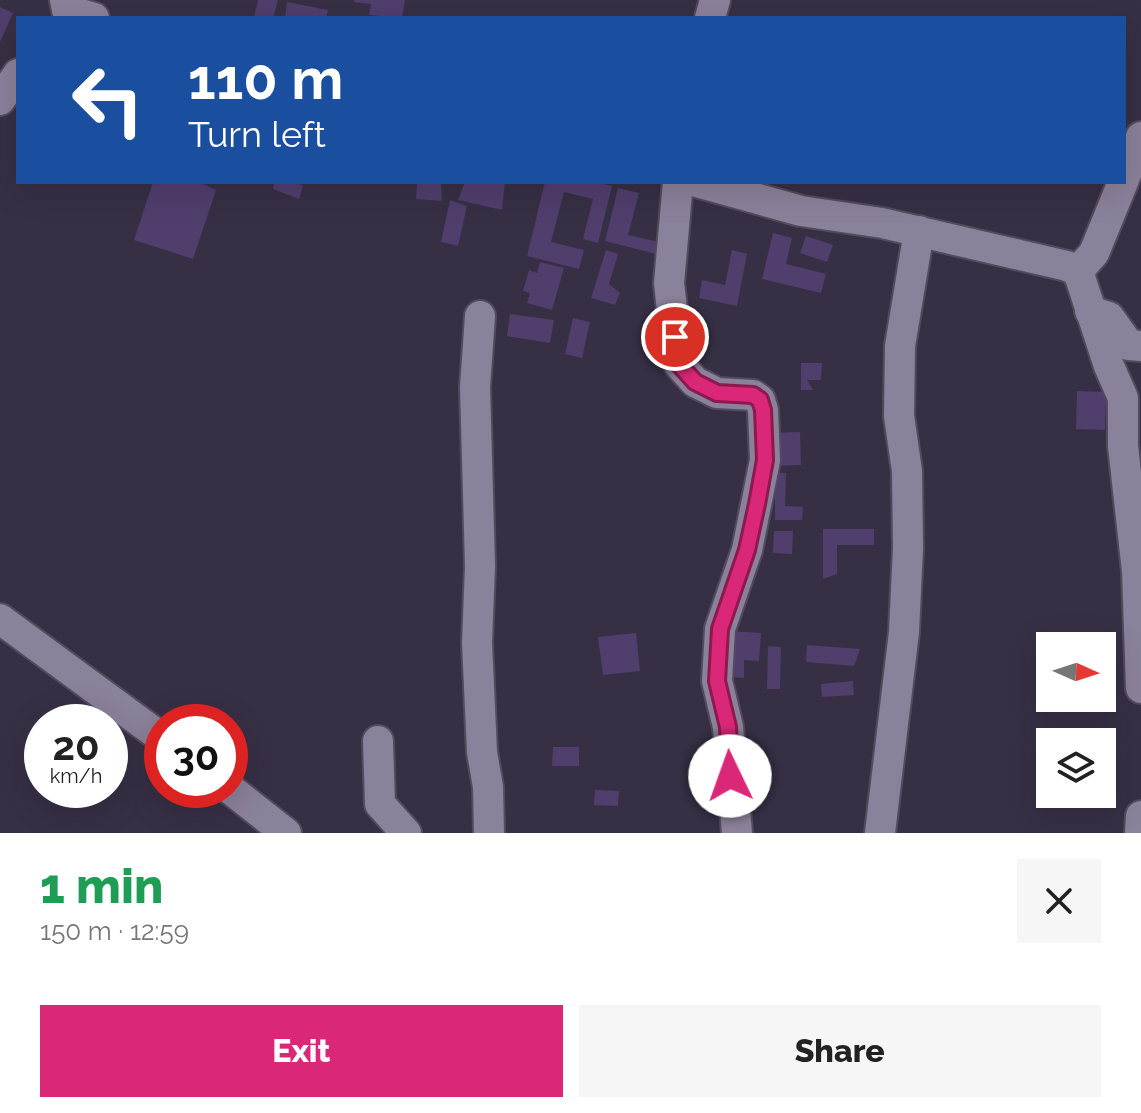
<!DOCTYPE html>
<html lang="en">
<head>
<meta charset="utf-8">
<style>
  :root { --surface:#fff; --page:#f6f6f6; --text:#222; --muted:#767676; --accent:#db2777 }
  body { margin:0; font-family:Raleway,sans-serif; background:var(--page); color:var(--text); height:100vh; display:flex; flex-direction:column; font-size:30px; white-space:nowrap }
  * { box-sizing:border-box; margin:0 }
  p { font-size:26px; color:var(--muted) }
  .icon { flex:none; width:44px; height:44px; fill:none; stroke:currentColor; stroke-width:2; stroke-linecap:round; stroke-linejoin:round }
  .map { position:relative; height:833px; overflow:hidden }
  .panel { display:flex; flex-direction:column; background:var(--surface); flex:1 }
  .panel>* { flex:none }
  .top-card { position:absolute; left:16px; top:16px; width:1110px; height:168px; border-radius:0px; box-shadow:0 8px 32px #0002; background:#1a4fa0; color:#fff; overflow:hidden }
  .needle { width:52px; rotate:93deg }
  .tools { position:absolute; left:1036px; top:632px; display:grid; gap:16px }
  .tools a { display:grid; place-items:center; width:80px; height:80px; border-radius:0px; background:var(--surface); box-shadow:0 8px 32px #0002; font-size:40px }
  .speed { position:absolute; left:24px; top:704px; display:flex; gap:16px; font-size:40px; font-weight:700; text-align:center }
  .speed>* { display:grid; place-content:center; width:104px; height:104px; border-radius:50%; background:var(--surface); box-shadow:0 8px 32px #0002; line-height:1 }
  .speed small { font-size:20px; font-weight:400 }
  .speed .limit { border:12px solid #d22; background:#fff; color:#111 }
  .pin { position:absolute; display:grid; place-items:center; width:68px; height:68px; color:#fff; margin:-34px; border:4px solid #fff; border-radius:50%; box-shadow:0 2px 8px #0007 }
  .me { position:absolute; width:88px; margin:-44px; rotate:357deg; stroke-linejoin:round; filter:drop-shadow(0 0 6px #0008) }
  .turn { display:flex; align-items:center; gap:28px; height:168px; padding:0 40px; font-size:36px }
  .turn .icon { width:104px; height:104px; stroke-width:2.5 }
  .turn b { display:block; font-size:56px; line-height:68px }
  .round { display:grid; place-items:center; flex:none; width:84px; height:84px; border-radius:0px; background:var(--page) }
  .head { display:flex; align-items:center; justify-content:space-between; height:136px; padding:0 40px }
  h1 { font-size:48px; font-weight:800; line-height:60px; color:#1e9e55 }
  .primary-button { display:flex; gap:16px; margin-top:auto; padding:16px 40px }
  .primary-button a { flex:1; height:92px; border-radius:0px; background:var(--accent); color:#fff; font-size:32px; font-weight:800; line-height:92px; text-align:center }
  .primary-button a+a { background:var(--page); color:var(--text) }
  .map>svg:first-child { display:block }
  .building { fill:#503e6d }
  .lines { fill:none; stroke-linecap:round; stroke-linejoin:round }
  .minor-casing { stroke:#524b5d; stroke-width:34 }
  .minor { stroke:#8a819a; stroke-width:30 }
  .route-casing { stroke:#8e194d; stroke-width:20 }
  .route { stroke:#db2777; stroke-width:14 }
</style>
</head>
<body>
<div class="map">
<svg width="1141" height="833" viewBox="0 0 1141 833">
  <rect width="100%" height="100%" fill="#372f44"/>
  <g class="building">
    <polygon points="258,0 278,0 273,18 254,18"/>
    <polygon points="354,0 405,0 402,18 369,15 371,4 354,2"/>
    <polygon points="287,2 328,10 326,18 285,18"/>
    <polygon points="0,7 13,13 0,42"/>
    <polygon points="153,182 199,182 216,190 193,259 134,240"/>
    <polygon points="274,182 295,182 303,186 299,199 273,189"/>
    <polygon points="417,182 441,182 442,201 416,199"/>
    <polygon points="465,182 505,182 502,210 458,200"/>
    <polygon points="545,182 595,182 612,186 598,243 583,239 593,199 564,192 551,242 584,250 579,269 527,256"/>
    <polygon points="618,188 639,193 628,235 659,242 656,254 605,241"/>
    <polygon points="450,200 467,206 458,246 441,242"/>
    <polygon points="773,233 792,238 786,264 826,274 821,293 762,279"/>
    <polygon points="806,236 833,245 827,262 800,253"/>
    <polygon points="606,250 618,254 609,284 620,293 615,305 591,298"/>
    <polygon points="732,250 747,254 737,306 699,298 702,280 725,285"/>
    <polygon points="540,262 564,268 552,310 527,303 530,293 523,291 529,270 537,273"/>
    <polygon points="510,314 554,320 550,343 507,336"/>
    <polygon points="573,318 590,322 582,358 565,354"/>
    <polygon points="801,363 822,363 821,380 807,380 813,390 801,390"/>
    <polygon points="1077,391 1106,392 1105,430 1076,429"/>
    <polygon points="800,432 801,465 773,466 772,433"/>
    <polygon points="775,473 786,473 785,506 803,507 802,520 775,520"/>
    <polygon points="823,529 874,529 874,545 837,545 837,574 823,579"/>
    <polygon points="774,531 793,531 792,554 773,553"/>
    <polygon points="731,631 761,633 759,661 744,660 744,678 728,677"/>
    <polygon points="636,633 640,671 603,675 598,637"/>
    <polygon points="807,645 860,649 854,666 806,662"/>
    <polygon points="768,646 781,647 780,689 767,689"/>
    <polygon points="853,681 854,695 822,697 821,684"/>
    <polygon points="553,747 579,747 579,766 552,766"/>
    <polygon points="595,790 619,791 618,806 594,805"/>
  </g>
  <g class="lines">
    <g class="minor-casing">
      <g id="minor">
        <polyline points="65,0 67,10 94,18"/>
        <polyline points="710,18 715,0"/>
        <polyline points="0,100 18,74"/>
        <polyline points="1124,179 1141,137"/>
        <polyline points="678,182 669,283 678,363 695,382 717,393 753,395 760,400 763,410 765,460 747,550 720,629 717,681 728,727 737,833"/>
        <polyline points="697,182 801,211 882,223 1067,266 1078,271 1094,253 1123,182"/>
        <polyline points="1078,271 1109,366 1123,398 1123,446 1137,571 1141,688"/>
        <polyline points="1090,311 1109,317 1129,345 1141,346"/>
        <polyline points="480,316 475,387 480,566 477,643 482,752 488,787 489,833"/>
        <polyline points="0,619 162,738"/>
        <polyline points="378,741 380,804 406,833"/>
        <polyline points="230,789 286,833"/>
        <polyline points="880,833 904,632 908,548 907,471 899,416 900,346 919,231"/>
        <polyline points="1140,833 1141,816"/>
      </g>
    </g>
    <use href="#minor" class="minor"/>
  </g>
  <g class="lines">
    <g class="route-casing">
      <polyline id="route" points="675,337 678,363 695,382 717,393 753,395 760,400 763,410 765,460 757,504 747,550 720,629 717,681 728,727 730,776"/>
    </g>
    <use href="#route" class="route"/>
  </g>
</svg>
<div class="tools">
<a><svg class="needle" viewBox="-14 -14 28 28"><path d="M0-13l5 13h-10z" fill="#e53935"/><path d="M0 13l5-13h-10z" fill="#767676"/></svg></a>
<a><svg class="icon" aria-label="layers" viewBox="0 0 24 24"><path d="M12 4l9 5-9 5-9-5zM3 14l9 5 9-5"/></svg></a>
</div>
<div class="speed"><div>20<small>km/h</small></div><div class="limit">30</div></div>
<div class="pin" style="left:675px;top:337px;background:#d93025"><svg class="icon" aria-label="arrive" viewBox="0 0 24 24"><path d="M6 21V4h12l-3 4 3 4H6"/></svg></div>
<svg class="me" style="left:730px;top:776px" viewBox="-20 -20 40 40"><circle r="19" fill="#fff"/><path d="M0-13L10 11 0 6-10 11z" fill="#db2777"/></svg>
<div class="top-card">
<div class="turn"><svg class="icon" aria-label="left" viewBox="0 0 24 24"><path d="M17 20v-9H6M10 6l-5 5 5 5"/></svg><div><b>110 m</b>Turn left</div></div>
</div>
</div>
<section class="panel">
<div class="head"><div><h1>1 min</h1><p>150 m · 12:59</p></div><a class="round"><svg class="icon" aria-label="close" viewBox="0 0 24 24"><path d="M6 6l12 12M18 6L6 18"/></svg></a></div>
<div class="primary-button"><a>Exit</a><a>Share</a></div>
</section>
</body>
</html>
